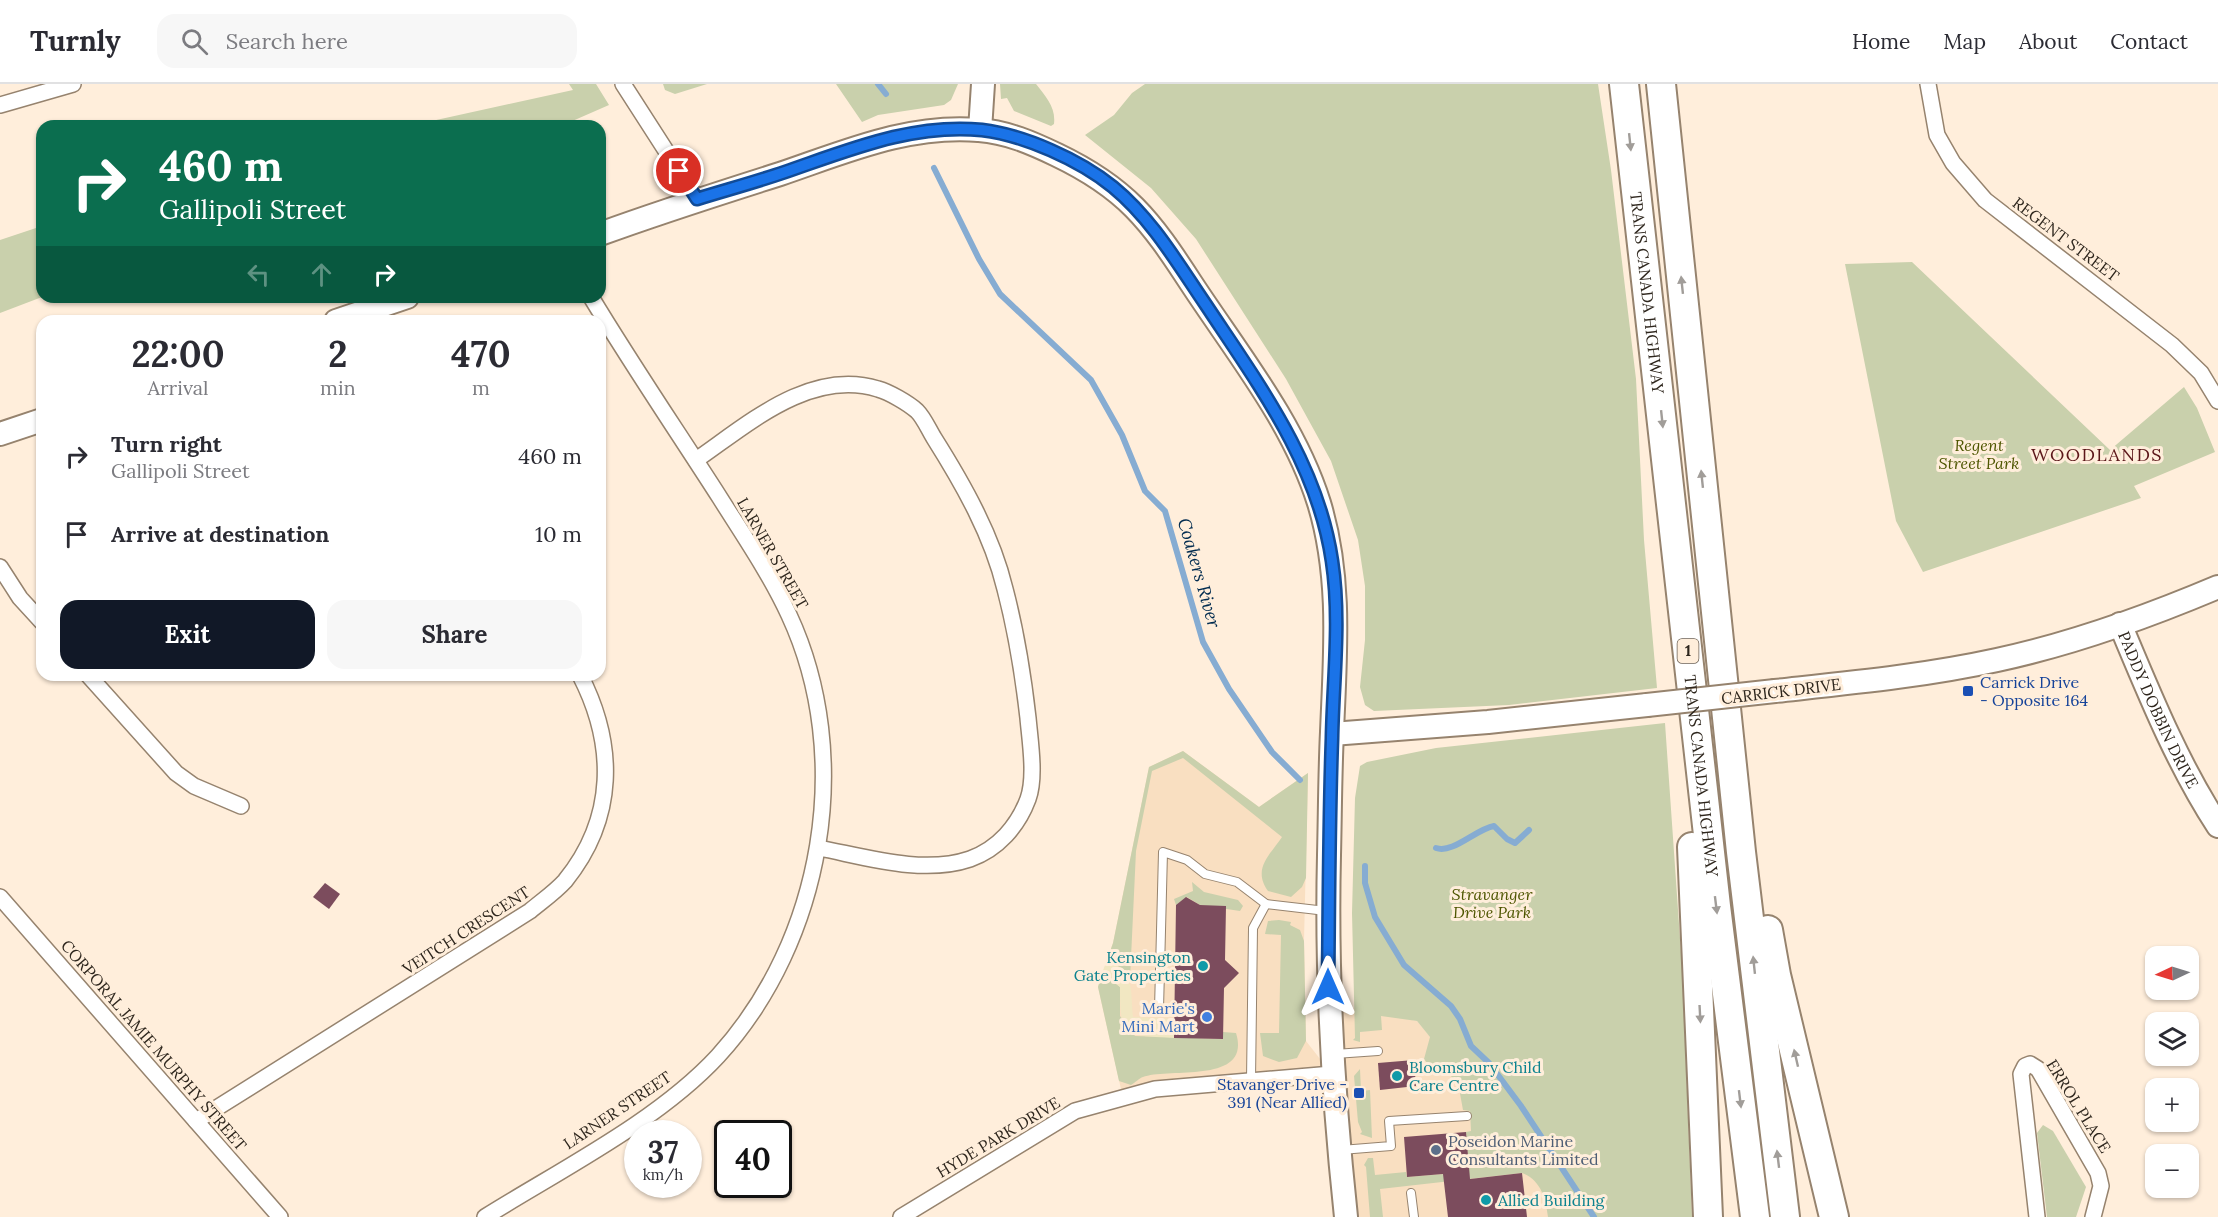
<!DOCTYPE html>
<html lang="en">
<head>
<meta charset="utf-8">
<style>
  :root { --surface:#fff; --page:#f7f7f7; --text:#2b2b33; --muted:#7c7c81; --line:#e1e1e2; --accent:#111827 }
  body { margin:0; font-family:Lora,serif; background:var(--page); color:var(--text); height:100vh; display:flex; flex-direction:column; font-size:22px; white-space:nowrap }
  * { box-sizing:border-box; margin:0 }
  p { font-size:20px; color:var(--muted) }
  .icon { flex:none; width:33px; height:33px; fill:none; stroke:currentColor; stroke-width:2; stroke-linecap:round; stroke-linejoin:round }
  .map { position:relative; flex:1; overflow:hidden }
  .details { position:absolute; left:36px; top:231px; width:570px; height:366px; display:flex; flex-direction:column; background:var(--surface); border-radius:18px; box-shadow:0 2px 4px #0004 }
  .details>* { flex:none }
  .guide { position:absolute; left:36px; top:36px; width:570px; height:183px; border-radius:18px; box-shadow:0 2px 4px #0004; background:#0b6e4f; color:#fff; overflow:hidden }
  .needle { width:39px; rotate:266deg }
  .controls { position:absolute; left:2145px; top:862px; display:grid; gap:12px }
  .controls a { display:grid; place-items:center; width:54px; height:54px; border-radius:12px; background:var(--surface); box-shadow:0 2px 4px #0004; font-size:30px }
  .speed { position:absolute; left:624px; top:1036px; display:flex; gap:12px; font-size:30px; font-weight:700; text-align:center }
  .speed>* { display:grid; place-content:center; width:78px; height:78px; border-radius:50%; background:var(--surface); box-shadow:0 2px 4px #0004; line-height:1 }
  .speed small { font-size:15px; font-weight:400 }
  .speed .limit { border:3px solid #111; border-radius:9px; background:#fff; color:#111 }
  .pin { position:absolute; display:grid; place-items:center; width:51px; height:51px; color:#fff; margin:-26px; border:3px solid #fff; border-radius:50%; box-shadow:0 2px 6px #0007 }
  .me { position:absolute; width:66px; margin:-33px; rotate:0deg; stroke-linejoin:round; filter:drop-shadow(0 0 4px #0008) }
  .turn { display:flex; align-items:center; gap:21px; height:126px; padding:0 24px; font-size:27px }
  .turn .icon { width:78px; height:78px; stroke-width:2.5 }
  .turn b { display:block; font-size:42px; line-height:51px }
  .lanes { display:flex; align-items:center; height:57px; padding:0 24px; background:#0003; justify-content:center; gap:30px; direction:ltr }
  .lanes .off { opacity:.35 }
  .eta { display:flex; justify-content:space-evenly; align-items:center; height:102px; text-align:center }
  .eta b { font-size:36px; font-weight:700; line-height:42px }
  .cta { display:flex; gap:12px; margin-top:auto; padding:12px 24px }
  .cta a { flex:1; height:69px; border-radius:18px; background:var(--accent); color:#fff; font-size:24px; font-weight:700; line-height:69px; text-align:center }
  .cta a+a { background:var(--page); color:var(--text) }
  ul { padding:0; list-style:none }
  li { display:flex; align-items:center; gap:18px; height:78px; padding:0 24px }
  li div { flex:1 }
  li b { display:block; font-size:22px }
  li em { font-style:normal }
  header { display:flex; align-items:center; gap:36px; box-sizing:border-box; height:84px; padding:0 30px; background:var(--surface); border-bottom:2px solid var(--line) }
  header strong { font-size:28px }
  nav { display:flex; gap:33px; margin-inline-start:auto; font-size:21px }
  .search { width:420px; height:54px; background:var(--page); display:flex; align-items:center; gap:15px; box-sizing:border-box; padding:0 21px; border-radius:18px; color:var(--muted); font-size:22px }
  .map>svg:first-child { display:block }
  .built { fill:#f9dfc1 }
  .green { fill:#c9d0ac }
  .sand { fill:#f1e7c2 }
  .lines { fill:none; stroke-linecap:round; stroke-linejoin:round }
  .stream { stroke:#86acd2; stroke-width:6 }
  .building { fill:#7c4c5d }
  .lane-casing { stroke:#96836e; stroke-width:10 }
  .street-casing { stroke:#96836e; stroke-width:18 }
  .secondary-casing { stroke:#96836e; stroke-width:26 }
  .highway-casing { stroke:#96836e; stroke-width:32 }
  .lane { stroke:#fff; stroke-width:8 }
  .street { stroke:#fff; stroke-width:15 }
  .secondary { stroke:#fff; stroke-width:22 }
  .highway { stroke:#fff; stroke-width:28 }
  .secondary-bridge-casing { stroke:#96836e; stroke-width:26; stroke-linecap:butt }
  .secondary-bridge { stroke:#fff; stroke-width:22 }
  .oneway { fill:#a19d99 }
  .route-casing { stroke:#114b97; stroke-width:15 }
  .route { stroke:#1a73e8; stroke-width:10 }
  .transit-dot { fill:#1a4fb4; stroke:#ffeedb; stroke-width:2 }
  .culture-dot { fill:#0f9aa8; stroke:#ffeedb; stroke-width:2 }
  .shop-dot { fill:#3f7fe0; stroke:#ffeedb; stroke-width:2 }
  .service-dot { fill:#5c6f8a; stroke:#ffeedb; stroke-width:2 }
  .labels { text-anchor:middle; stroke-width:6; stroke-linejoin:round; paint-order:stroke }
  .shield { fill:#ffeedb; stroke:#6d6256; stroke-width:1.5 }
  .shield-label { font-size:15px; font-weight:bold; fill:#2e261d }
  .street-label { font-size:16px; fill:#2e261d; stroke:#ffeedb }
  .park-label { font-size:16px; font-style:italic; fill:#4e5600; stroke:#ffeedb }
  .transit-label { font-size:16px; fill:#164399; stroke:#ffeedb; text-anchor:start }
  .culture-label { font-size:16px; fill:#0d838f; stroke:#ffeedb; text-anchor:start }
  .shop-label { font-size:16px; fill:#366cbe; stroke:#ffeedb; text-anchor:end }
  .service-label { font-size:16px; fill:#4e5e75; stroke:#ffeedb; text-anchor:start }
  .neighbourhood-label { font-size:18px; letter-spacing:1.5px; fill:#5b1618; stroke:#ffeedb }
  .water-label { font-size:18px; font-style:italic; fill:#002b4f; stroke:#ffeedb }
</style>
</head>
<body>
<header>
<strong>Turnly</strong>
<div class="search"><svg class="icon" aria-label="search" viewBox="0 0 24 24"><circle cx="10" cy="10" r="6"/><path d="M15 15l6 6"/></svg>Search here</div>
<nav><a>Home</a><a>Map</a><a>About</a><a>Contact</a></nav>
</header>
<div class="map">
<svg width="2218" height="1133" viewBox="0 0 2218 1133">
  <rect width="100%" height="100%" fill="#ffeedb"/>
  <polygon class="built" points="1183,667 1259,723 1308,689 1304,857 1306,957 1331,989 1328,925 1353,924 1417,937 1538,1081 1561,1133 1346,1133 1332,990 1123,1014 1098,903 1113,859 1149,683"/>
  <g class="green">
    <polygon points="569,0 596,0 609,21 561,42 409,42 573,6"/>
    <polygon points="663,0 707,0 675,10 665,6"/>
    <polygon points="836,0 958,0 951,16 944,21 878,31 862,38"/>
    <path d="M1000,0H1036C1046,13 1056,23 1054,40L1051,42L1014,27L1007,14L1001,15Z"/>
    <polygon points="1145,0 1598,0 1611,86 1636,295 1644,456 1657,604 1509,621 1374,627 1365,621 1360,603 1365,556 1365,502 1358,456 1331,377 1286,295 1196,155 1151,104 1085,51 1114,31 1132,9"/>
    <polygon points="42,142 42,213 0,229 0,156"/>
    <polygon points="1912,178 2110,366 2184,303 2197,324 2215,368 2134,402 2141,414 1923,488 1896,437 1845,180"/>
    <path d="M1665,639L1682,883L1692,1133H1548C1546,1115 1541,1096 1522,1089L1380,1105L1383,1133H1370L1366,1083L1364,1081L1368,1074H1373L1375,1091L1406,1088L1407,1093L1469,1088L1466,1048L1471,1047L1470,1027L1463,1026L1459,1004L1461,1003L1450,991L1435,989L1424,975L1430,953L1417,937L1381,932L1382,946L1360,948V958L1353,956L1355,954L1352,829L1355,714L1360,682L1367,678L1436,664Z"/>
    <path d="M1183,667L1259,723L1308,689L1306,794L1302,803L1291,813L1268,807C1252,785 1270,771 1282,753L1183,674L1152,687L1136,767L1130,895L1123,885L1107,876L1113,859L1149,683Z"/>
    <polygon points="1192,798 1204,808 1238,816 1243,822 1240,827 1200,821 1187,813 1176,821 1174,815 1193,807"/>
    <polygon points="1279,836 1291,838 1290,841 1300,846 1304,857 1306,957 1297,974 1279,978 1263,972 1260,949 1279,949 1281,851 1265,850 1268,837"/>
    <path d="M1102,889L1120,903V932L1135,952L1222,955L1223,948L1236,949C1252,1001 1168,983 1143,993C1139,994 1135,999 1131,1001L1119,997L1098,903Z"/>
    <polygon points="1360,985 1361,1007 1370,1006 1372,1054 1360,1050 1362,1048 1358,1038 1354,992"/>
    <polygon points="2043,1041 2053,1047 2086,1103 2076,1133 2047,1133 2037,1049"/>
  </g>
  <path class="sand" d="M1107,876C1136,892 1130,904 1133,933L1174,935V954C1125,951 1120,955 1120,903L1102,889Z"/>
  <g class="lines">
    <g class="stream">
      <polyline points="878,0 886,10"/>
      <polyline points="934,84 979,175 1000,210 1091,296 1122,351 1145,407 1165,427 1203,558 1229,605 1272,668 1300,696"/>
      <path d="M1436,764C1453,770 1476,745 1494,742L1507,755L1515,759L1529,746"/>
      <polyline points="1365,782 1365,799 1375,833 1404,881 1451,922 1460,935 1471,962 1489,979 1521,1022 1594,1133"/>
    </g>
  </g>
  <g class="building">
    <polygon points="325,799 340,810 329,825 313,813"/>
    <polygon points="1186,813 1200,821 1226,822 1225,876 1239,889 1224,904 1223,955 1174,954 1176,821"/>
    <polygon points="1414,976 1416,1002 1380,1006 1378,979"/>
    <polygon points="1466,1048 1470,1095 1522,1089 1527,1133 1448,1133 1443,1090 1407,1093 1404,1053"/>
  </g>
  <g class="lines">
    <g class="lane-casing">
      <g id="lane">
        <polyline points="1159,925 1163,768 1187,776 1205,790 1237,798 1266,820 1326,827"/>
        <polyline points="1335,970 1378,967"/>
        <polyline points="1251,996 1253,844 1266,820"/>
        <polyline points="1341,1066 1391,1062 1389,1037 1467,1032"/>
        <polyline points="1411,1109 1414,1133"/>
      </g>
    </g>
    <g class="street-casing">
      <g id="street">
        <polyline points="623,0 697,115"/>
        <polyline points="1928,0 1937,51 1953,79 1985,116 2172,261 2201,289 2218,317"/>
        <polyline points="0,21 73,0"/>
        <path d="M696,376C747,341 810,284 878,305C889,308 908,319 917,327C924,334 929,346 934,354C963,400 992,451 1005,505C1016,547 1023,590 1028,634C1030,657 1036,693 1028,715C1018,742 998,765 970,775C923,791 866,773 819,764"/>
        <polyline points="0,483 20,514 42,538"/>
        <polyline points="88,591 176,689 194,702 241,722"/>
        <polyline points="0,813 280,1133"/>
        <path d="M196,1037L530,827C542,817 555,808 565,797C616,734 616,661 580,591"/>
        <path d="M485,1133C560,1086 658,1037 718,972C823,857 855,673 789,531C770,490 744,452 720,414C677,347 632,281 591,213"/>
        <polyline points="901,1133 1075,1027 1155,1005 1332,990"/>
        <polyline points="2037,1133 2021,990 2025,982 2030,980 2038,985 2098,1089 2101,1102 2093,1133"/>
      </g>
    </g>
    <g class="secondary-casing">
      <g id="secondary">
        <polyline points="980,46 983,0"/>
        <path d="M600,150C660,128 720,109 780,90C845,68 908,40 979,46C1007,48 1032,59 1057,71C1126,104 1150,136 1191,199C1237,269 1294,339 1319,419C1342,494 1335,571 1332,648C1330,689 1330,730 1329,771C1326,893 1333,1012 1346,1133"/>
        <polyline points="336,237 407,213"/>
        <polyline points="0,350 42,336"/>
        <path id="s1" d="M2120,540C2149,609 2177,679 2218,742"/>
        <path d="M1775,607C1849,599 1924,592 1997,576C2072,560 2147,533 2218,503"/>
        <polyline points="1332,650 1488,638 1647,621"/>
      </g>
    </g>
    <g class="highway-casing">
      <g id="highway">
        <path id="s2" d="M1624,0L1716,822L1755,1133"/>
        <polyline points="1661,0 1741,768 1785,1133"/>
        <polyline points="1692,763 1708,1133"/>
        <polyline points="1768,846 1776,891 1834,1133"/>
      </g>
    </g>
    <use href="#lane" class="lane"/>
    <use href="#street" class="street"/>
    <use href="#secondary" class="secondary"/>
    <use href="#highway" class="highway"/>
    <g class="secondary-bridge-casing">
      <polyline id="secondary-bridge" points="1647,621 1775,607"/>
    </g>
    <use href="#secondary-bridge" class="secondary-bridge"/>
  </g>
  <defs><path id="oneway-solid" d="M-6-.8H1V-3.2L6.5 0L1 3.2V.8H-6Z" transform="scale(1.5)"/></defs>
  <g class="oneway">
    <use href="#oneway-solid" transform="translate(1630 58) rotate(84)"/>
    <use href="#oneway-solid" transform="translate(1682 201) rotate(-96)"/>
    <use href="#oneway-solid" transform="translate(1662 335) rotate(84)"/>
    <use href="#oneway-solid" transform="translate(1702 395) rotate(-96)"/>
    <use href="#oneway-solid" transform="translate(1716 821) rotate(83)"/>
    <use href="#oneway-solid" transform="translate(1754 881) rotate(-96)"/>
    <use href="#oneway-solid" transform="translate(1700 930) rotate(87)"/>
    <use href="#oneway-solid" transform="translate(1796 974) rotate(-103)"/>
    <use href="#oneway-solid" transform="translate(1740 1015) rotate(83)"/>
    <use href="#oneway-solid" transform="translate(1778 1075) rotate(-97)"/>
  </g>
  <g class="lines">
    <g class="route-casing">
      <path id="route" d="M679,87L697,115C726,106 756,98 785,88C849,66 913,39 982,46C1024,51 1080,76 1113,103C1152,135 1178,180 1206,221C1259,301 1318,380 1332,477C1341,536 1333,596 1332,654C1329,737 1329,820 1328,903"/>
    </g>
    <use href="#route" class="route"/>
  </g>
  <g class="transit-dot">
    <rect x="1962" y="601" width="12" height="12" rx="3"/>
    <rect x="1353" y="1003" width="12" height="12" rx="3"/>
  </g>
  <g class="culture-dot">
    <circle cx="1203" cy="882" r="6"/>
    <circle cx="1397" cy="992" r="6"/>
    <circle cx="1486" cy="1116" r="6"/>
  </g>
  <circle class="shop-dot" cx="1207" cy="933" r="6"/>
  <circle class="service-dot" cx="1436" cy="1066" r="6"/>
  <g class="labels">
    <rect class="shield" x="1677.5" y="555" width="21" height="24" rx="4.5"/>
    <g class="shield-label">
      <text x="1688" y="572">1</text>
    </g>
    <g class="street-label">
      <text transform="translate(2066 155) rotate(37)" y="6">REGENT STREET</text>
      <text dy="6" stroke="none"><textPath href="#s2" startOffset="210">TRANS CANADA HIGHWAY</textPath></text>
      <text transform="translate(773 469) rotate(60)" y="6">LARNER STREET</text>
      <text transform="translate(1781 607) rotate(-7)" y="6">CARRICK DRIVE</text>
      <text dy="6" stroke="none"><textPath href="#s1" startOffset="94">PADDY DOBBIN DRIVE</textPath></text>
      <text dy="6" stroke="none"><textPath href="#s2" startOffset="696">TRANS CANADA HIGHWAY</textPath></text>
      <text transform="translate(466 846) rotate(-33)" y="6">VEITCH CRESCENT</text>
      <text transform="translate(154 961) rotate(49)" y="6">CORPORAL JAMIE MURPHY STREET</text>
      <text transform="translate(2079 1022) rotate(58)" y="6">ERROL PLACE</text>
      <text transform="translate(617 1026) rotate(-34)" y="6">LARNER STREET</text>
      <text transform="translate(998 1053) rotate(-31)" y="6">HYDE PARK DRIVE</text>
    </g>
    <g class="park-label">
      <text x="1979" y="367">Regent<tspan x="1979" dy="18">Street Park</tspan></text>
      <text x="1492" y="816">Stravanger<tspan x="1492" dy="18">Drive Park</tspan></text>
    </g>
    <g class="transit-label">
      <text x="1980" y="604">Carrick Drive<tspan x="1980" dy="18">- Opposite 164</tspan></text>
      <text x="1347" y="1006" text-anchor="end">Stavanger Drive -<tspan x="1347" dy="18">391 (Near Allied)</tspan></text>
    </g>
    <g class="culture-label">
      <text x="1191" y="879" text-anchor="end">Kensington<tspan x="1191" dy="18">Gate Properties</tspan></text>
      <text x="1409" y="989">Bloomsbury Child<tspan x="1409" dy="18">Care Centre</tspan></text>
      <text x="1498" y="1122">Allied Building</text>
    </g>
    <g class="shop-label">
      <text x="1195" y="930">Marie's<tspan x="1195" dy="18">Mini Mart</tspan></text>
    </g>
    <g class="service-label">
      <text x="1448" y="1063">Poseidon Marine<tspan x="1448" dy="18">Consultants Limited</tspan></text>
    </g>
    <g class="neighbourhood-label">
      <text x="2097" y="377">WOODLANDS</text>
    </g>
    <g class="water-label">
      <text transform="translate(1199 489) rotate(74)" y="6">Coakers River</text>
    </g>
  </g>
</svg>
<div class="controls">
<a><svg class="needle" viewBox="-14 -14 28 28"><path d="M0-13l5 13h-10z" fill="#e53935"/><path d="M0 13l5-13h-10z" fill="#7c7c81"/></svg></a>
<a><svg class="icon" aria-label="layers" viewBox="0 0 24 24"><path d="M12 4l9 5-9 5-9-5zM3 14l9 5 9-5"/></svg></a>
<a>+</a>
<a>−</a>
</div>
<div class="speed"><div>37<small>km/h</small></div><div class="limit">40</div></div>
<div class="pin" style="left:679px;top:87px;background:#d93025"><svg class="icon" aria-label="arrive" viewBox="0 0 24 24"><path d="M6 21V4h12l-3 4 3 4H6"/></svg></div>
<svg class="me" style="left:1328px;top:903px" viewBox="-20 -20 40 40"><path d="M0-17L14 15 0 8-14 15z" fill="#1a73e8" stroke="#fff" stroke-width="4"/></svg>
<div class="guide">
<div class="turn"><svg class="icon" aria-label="right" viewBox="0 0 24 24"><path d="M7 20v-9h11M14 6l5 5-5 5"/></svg><div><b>460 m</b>Gallipoli Street</div></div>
<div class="lanes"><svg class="icon off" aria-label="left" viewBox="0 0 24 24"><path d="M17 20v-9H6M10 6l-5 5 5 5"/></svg><svg class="icon off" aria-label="ahead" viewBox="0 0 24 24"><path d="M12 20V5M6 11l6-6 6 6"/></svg><svg class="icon" aria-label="right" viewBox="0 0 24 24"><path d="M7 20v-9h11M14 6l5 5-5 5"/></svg></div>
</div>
<section class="details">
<div class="eta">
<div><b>22:00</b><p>Arrival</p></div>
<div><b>2</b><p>min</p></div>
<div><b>470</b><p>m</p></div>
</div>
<ul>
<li><svg class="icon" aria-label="right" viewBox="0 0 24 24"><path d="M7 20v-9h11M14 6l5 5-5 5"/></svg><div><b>Turn right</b><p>Gallipoli Street</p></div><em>460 m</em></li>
<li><svg class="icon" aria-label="arrive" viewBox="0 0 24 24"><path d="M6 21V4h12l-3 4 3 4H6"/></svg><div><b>Arrive at destination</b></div><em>10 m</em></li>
</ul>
<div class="cta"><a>Exit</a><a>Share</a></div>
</section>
</div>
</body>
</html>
